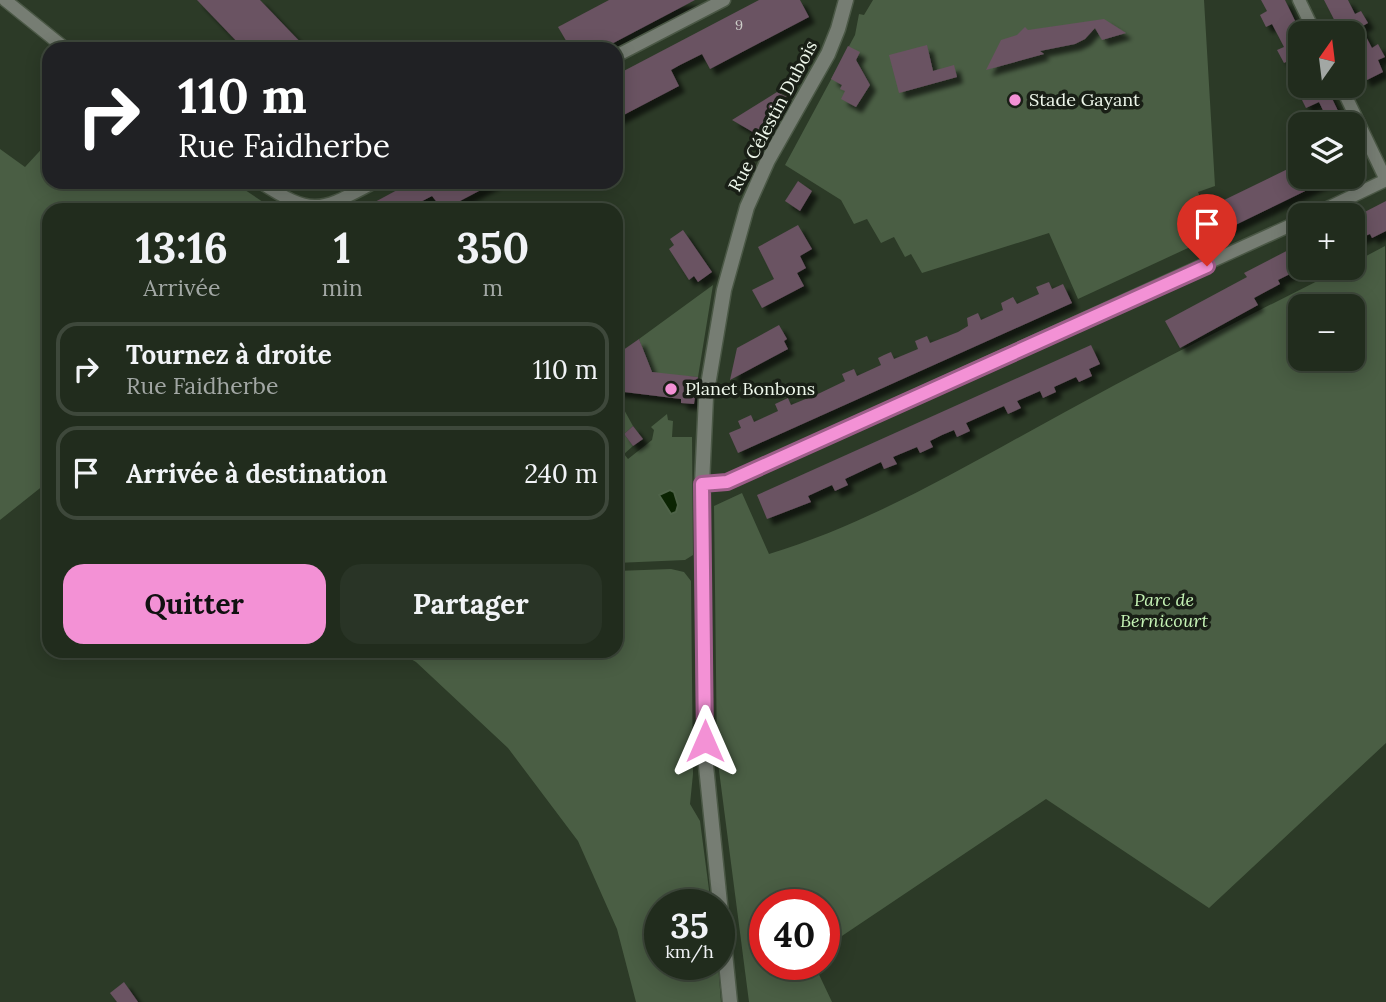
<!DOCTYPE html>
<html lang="fr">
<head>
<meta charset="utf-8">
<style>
  :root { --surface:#212c1d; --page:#293426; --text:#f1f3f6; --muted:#a2a7a4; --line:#3e483b; --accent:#f391d5 }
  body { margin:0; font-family:Lora,serif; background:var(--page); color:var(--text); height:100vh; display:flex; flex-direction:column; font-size:26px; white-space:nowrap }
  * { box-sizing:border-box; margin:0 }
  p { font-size:23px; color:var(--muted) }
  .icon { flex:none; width:38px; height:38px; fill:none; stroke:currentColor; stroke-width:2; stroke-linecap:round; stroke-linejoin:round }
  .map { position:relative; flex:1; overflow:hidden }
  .side { position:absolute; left:42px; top:203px; width:581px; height:455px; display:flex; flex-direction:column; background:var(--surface); border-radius:21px; box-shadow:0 4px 18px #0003,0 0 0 2px var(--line) }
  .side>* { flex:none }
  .top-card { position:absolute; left:42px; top:42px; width:581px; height:147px; border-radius:21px; box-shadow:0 4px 18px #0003,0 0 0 2px var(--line); background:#202124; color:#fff; overflow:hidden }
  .needle { width:46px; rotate:14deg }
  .fabs { position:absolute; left:1288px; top:21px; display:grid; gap:14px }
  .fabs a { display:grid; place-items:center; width:77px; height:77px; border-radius:14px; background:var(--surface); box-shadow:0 4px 18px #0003,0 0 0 2px var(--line); font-size:35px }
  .speed { position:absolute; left:644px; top:889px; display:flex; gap:14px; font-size:35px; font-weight:700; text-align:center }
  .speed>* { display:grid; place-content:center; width:91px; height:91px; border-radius:50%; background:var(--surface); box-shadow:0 4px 18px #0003,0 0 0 2px var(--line); line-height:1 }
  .speed small { font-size:18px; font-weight:400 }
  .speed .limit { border:10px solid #d22; background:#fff; color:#111 }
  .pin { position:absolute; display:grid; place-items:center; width:60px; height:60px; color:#fff; margin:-72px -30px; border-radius:50% 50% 50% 0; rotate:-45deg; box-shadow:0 0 7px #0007 }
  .pin .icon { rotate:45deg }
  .me { position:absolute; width:77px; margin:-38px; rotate:0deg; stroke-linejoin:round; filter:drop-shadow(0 0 5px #0008) }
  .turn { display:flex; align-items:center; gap:24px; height:147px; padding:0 21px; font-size:32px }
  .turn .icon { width:91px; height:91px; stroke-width:2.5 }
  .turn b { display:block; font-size:49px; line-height:60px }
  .eta { display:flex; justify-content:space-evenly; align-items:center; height:119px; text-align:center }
  .eta b { font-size:42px; font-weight:800; line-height:49px }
  .primary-button { display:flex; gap:14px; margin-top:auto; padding:14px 21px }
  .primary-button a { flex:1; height:80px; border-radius:21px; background:var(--accent); color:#111; font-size:28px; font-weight:800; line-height:80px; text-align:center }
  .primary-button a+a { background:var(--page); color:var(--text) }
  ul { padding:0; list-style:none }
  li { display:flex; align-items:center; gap:21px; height:94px; margin:0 14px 10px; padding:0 7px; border:4px solid var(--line); border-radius:21px }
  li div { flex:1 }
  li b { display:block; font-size:26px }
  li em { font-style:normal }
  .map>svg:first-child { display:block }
  .green { fill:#4a5e44; fill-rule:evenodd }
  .water { fill:#0b2403; stroke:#4f6349; stroke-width:2 }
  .building { fill:#6a5262; filter:url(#shadow) }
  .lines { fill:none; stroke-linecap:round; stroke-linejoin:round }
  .minor-casing { stroke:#4b5846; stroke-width:15 }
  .tertiary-casing { stroke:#4b5846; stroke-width:17 }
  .minor { stroke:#767d73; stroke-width:12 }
  .tertiary { stroke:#767d73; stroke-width:14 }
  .route-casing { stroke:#9e5e8a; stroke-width:18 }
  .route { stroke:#f391d5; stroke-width:12 }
  .poi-dot { fill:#f391d5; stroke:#191f16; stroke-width:2.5 }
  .labels { text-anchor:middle; stroke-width:7; stroke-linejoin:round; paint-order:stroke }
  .number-label { font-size:14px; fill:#cdcec9 }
  .poi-label { font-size:18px; fill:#eef7eb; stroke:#191f16; text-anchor:start }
  .street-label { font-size:18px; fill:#eef7eb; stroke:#191f16 }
  .park-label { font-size:18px; font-style:italic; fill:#c5f3b5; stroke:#191f16 }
</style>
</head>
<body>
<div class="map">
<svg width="1386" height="1002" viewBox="0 0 1386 1002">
  <defs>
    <filter id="shadow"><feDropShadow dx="6" dy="6" stdDeviation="2" flood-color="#0009"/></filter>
  </defs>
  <rect width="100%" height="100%" fill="#2c3a27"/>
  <g class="green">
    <polygon points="873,0 1204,0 1215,186 1198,192 1216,235 1078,299 1049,233 922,273 911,254 905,257 894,237 881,243 867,219 854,224 841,200 785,165 855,35 859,14 864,15"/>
    <polygon points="49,141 49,182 233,182 275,210 49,210 49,481 0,520 0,149 25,167"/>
    <path d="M1385,246L1386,743L1209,908L1046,799L824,948V905H765V964H814L832,1002H749L717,755L714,506L742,493L769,554C874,522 969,464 1065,412C1156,362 1250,315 1343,268H1353V263ZM1353,306V359H1300V306Z"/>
    <polygon points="713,285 698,377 616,372 646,359 639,339"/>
    <polygon points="616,391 624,391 622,406 633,426 624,434 633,446 624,454 628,459 652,440 654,430 651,427 667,414 668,420 673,421 672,437 692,437 693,555 685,560 616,563"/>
    <polygon points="671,569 684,572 691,581 693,774 690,804 700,821 711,905 660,905 660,964 718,964 721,1002 636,1002 617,929 578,841 508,748 416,662 397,651 616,651 616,571"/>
  </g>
  <polygon class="water" points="670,490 674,492 678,505 676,512 671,514 659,495"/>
  <g class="building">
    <polygon points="197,0 260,0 307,49 244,49"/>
    <polygon points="609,0 695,0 602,49 571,49 558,27"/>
    <polygon points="759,0 800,0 809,17 710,69 702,54 680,65 671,70 679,86 616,119 616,75"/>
    <polygon points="1261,0 1285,0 1300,31 1300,81 1290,60 1284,63 1277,50 1284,47 1272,24 1266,27 1260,15 1267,11"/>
    <polygon points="1324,0 1348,0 1355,14 1361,11 1368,23 1361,27 1372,48 1378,44 1385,57 1378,60 1383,72 1365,81 1353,56 1353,33 1341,33"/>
    <polygon points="1104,19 1126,33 1102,40 1095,28 1085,39 1075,44 1040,51 1044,54 986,70 1001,40 1017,35 1025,27 1028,30"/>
    <polygon points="927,45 933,71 954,65 957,77 899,93 889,55"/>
    <polygon points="848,46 860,52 856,60 870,85 856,107 841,99 845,91 840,89 842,85 831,79"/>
    <polygon points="1295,86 1326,86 1341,117 1329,123 1319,102 1306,108"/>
    <polygon points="777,92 791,99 778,123 775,122 765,139 732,120"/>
    <polygon points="1300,163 1300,177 1334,177 1223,231 1215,213 1225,208 1222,201"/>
    <polygon points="798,181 812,191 800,211 785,201"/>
    <polygon points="412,182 496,182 443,210 432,196 405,210 360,210"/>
    <polygon points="1386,201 1386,231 1372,238 1370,234 1353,241 1353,218"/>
    <polygon points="798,225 812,249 800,256 806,268 797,273 804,286 762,308 752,290 774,279 758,247"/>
    <polygon points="683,230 712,272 698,282 694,276 689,280 669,249 674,245 670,239"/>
    <polygon points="1300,244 1299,268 1302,268 1278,280 1280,284 1254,298 1258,305 1180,348 1165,321 1247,277 1244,273"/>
    <polygon points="1049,282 1052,289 1063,284 1072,303 738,453 729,433 741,428 738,421 751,415 754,422 778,411 775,404 788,398 791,405 820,393 845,381 842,374 854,369 857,376 881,365 878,358 884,355 891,352 894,359 918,349 915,341 927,336 930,343 958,332 968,326 967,318 978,313 981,320 1003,310 1001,303 1013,297 1017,304 1039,294 1036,287"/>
    <polygon points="779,325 787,339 784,341 788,349 730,380 737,348"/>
    <polygon points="639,339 652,372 698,377 694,404 681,403 681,399 616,391 616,355"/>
    <polygon points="1091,345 1100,364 1089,369 1092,376 1079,382 1076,377 1054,387 1056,392 1043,398 1040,391 1017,401 1021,408 1008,414 1004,406 966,423 970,431 957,437 954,430 942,435 930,441 933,447 920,453 917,447 893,457 897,464 884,469 881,462 845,479 848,485 835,491 832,485 808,496 811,502 767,519 757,495"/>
    <polygon points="633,426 643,439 633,446 624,434"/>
    <polygon points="124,982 138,1002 117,1002 110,993"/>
  </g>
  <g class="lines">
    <g class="minor-casing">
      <g id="minor">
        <polyline points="5,0 66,49"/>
        <polyline points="1299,0 1315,33"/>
        <polyline points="616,56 724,0"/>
        <path d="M260,182C315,218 321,210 375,182"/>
        <polyline points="1313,215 1386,180 1341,86"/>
        <polyline points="702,484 727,482 1300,221"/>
      </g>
    </g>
    <g class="tertiary-casing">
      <polyline id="tertiary" points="730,1002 705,756 702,484 706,397 724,290 747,207 768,160 828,54 838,29 846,0"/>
    </g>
    <use href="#minor" class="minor"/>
    <use href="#tertiary" class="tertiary"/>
  </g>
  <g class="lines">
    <g class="route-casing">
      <polyline id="route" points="705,741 702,484 727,482 1207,266"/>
    </g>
    <use href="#route" class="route"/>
  </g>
  <g class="poi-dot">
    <circle cx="1015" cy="100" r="7"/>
    <circle cx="671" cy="389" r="7"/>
  </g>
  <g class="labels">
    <g class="number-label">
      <text x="739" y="30">9</text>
    </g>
    <g class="poi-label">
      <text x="1029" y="106">Stade Gayant</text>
      <text x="685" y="395">Planet Bonbons</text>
    </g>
    <g class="street-label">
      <text transform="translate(773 116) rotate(-62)" y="6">Rue Célestin Dubois</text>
    </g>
    <g class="park-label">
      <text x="1164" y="606">Parc de<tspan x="1164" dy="21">Bernicourt</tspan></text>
    </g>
  </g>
</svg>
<div class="fabs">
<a><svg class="needle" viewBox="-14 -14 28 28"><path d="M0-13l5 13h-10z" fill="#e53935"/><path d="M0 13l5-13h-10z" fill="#a2a7a4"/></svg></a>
<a><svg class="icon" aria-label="layers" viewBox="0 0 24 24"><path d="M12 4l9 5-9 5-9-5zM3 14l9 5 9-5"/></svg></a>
<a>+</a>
<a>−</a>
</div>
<div class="speed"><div>35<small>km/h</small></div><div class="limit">40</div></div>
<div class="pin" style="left:1207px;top:266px;background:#d93025"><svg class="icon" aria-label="arrive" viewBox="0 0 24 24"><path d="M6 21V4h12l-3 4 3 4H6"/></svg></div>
<svg class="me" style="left:705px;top:741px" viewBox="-20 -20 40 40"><path d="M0-17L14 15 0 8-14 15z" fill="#f391d5" stroke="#fff" stroke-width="4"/></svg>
<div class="top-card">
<div class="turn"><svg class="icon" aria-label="right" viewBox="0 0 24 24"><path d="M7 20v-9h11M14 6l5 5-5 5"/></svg><div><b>110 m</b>Rue Faidherbe</div></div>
</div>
<section class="side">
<div class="eta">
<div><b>13:16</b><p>Arrivée</p></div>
<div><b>1</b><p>min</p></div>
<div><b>350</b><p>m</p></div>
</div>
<ul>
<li><svg class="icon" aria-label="right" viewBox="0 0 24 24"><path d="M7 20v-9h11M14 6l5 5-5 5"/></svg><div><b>Tournez à droite</b><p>Rue Faidherbe</p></div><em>110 m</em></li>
<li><svg class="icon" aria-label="arrive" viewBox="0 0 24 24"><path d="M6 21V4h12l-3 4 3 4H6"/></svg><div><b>Arrivée à destination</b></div><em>240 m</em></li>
</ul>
<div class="primary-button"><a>Quitter</a><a>Partager</a></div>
</section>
</div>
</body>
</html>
